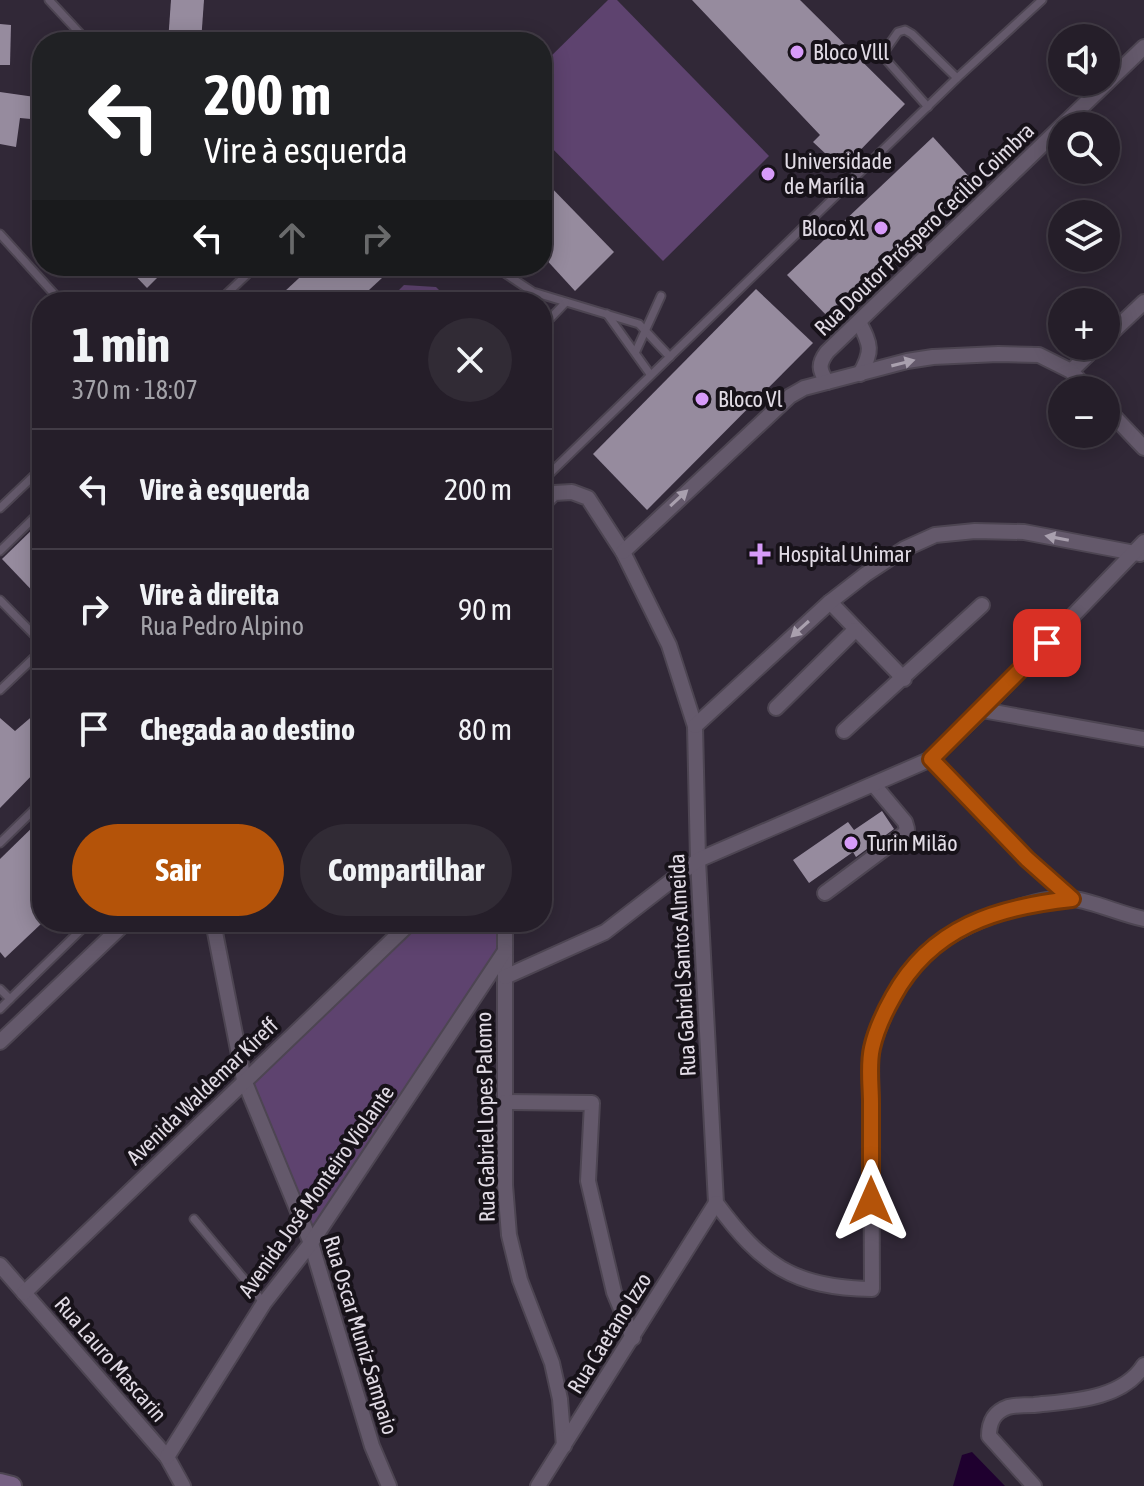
<!DOCTYPE html>
<html lang="pt">
<head>
<meta charset="utf-8">
<style>
  :root { --surface:#251e29; --page:#312b35; --text:#f1f3f6; --muted:#a3a2a8; --line:#423c46; --accent:#b45309 }
  body { margin:0; font-family:"Asap Condensed",sans-serif; background:var(--page); color:var(--text); height:100vh; display:flex; flex-direction:column; font-size:30px; white-space:nowrap }
  * { box-sizing:border-box; margin:0 }
  p { font-size:26px; color:var(--muted) }
  .icon { flex:none; width:44px; height:44px; fill:none; stroke:currentColor; stroke-width:2; stroke-linecap:round; stroke-linejoin:round }
  .map { position:relative; flex:1; overflow:hidden }
  .panel { position:absolute; left:32px; top:292px; width:520px; height:640px; display:flex; flex-direction:column; background:var(--surface); border-radius:32px; box-shadow:0 4px 20px #0003,0 0 0 2px var(--line) }
  .panel>* { flex:none }
  .hud { position:absolute; left:32px; top:32px; width:520px; height:244px; border-radius:32px; box-shadow:0 4px 20px #0003,0 0 0 2px var(--line); background:#202124; color:#fff; overflow:hidden }
  .tools { position:absolute; left:1048px; top:24px; display:grid; gap:16px }
  .tools a { display:grid; place-items:center; width:72px; height:72px; border-radius:50%; background:var(--surface); box-shadow:0 4px 20px #0003,0 0 0 2px var(--line); font-size:40px }
  .pin { position:absolute; display:grid; place-items:center; width:68px; height:68px; color:#fff; margin:-34px; border-radius:16px; box-shadow:0 4px 12px #0006 }
  .me { position:absolute; width:88px; margin:-44px; rotate:0deg; stroke-linejoin:round; filter:drop-shadow(0 0 6px #0008) }
  .turn { display:flex; align-items:center; gap:28px; height:168px; padding:0 40px; font-size:36px }
  .turn .icon { width:104px; height:104px; stroke-width:2.5 }
  .turn b { display:block; font-size:56px; line-height:68px }
  .lanes { display:flex; align-items:center; height:76px; padding:0 40px; background:#0003; justify-content:center; gap:40px; direction:ltr }
  .lanes .off { opacity:.35 }
  .round { display:grid; place-items:center; flex:none; width:84px; height:84px; border-radius:42px; background:var(--page) }
  .overview { display:flex; align-items:center; justify-content:space-between; height:136px; padding:0 40px }
  h1 { font-size:48px; font-weight:700; line-height:60px }
  .action { display:flex; gap:16px; margin-top:auto; padding:16px 40px }
  .action a { flex:1; height:92px; border-radius:48px; background:var(--accent); color:#fff; font-size:32px; font-weight:700; line-height:92px; text-align:center }
  .action a+a { background:var(--page); color:var(--text) }
  ul { padding:0; list-style:none }
  li { display:flex; align-items:center; gap:24px; height:120px; padding:0 40px; border-top:2px solid var(--line) }
  li div { flex:1 }
  li b { display:block; font-size:30px }
  li em { font-style:normal }
  .map>svg:first-child { display:block }
  .green { fill:#5e436f }
  .water { fill:#1f002f }
  .building { fill:#968b9e }
  .lines { fill:none; stroke-linecap:round; stroke-linejoin:round }
  .service-casing { stroke:#4d4552; stroke-width:11 }
  .minor-casing { stroke:#4d4552; stroke-width:18 }
  .secondary-casing { stroke:#4d4552; stroke-width:22 }
  .service { stroke:#64596b; stroke-width:7 }
  .minor { stroke:#64596b; stroke-width:14 }
  .secondary { stroke:#766083; stroke-width:18 }
  .oneway { fill:#a9a0ae }
  .route-casing { stroke:#753606; stroke-width:20 }
  .route { stroke:#b45309; stroke-width:14 }
  .poi-dot { fill:#d79bf9; stroke:#171219; stroke-width:3 }
  .labels { text-anchor:middle; stroke-width:8; stroke-linejoin:round; paint-order:stroke }
  .poi-label { font-size:22px; fill:#e1dbe5; stroke:#171219; text-anchor:start }
  .street-label { font-size:22px; fill:#e1dbe5; stroke:#171219 }
</style>
</head>
<body>
<div class="map">
<svg width="1144" height="1486" viewBox="0 0 1144 1486">
  <rect width="100%" height="100%" fill="#312837"/>
  <g class="green">
    <polygon points="608,0 617,0 769,156 663,261 542,138 542,65"/>
    <polygon points="404,285 436,287 451,302 387,302"/>
    <polygon points="411,922 505,922 505,951 311,1243 244,1080"/>
  </g>
  <polygon class="water" points="972,1452 1005,1486 953,1486 962,1455"/>
  <g class="building">
    <polygon points="171,0 204,0 201,42 168,42"/>
    <polygon points="692,0 800,0 905,104 842,169 813,142 820,135"/>
    <polygon points="0,24 11,25 10,65 0,65"/>
    <polygon points="0,92 42,98 42,120 20,118 16,147 0,144"/>
    <polygon points="933,137 973,181 832,321 787,275"/>
    <polygon points="542,178 614,252 575,291 542,255"/>
    <polygon points="126,266 169,266 147,288"/>
    <polygon points="312,266 395,266 356,302 293,302 284,292"/>
    <polygon points="756,289 813,343 647,510 593,454"/>
    <polygon points="42,520 42,601 2,559"/>
    <polygon points="36,713 42,718 42,765 0,808 0,718 15,731"/>
    <polygon points="882,811 894,829 856,857 853,852 809,883 793,860 848,822 854,830"/>
    <polygon points="42,818 42,923 5,958 0,952 0,859"/>
  </g>
  <g class="lines">
    <g class="service-casing">
      <g id="service">
        <polyline points="49,0 88,42"/>
        <polyline points="928,107 882,55 898,32 905,30 912,34 957,78"/>
        <polyline points="0,234 56,296"/>
        <polyline points="494,266 533,292 639,324 670,357"/>
        <polyline points="218,302 256,266"/>
        <polyline points="607,314 650,374"/>
        <polyline points="542,327 565,303"/>
        <polyline points="636,351 661,296"/>
        <polyline points="542,481 957,78 1042,0"/>
        <polyline points="0,508 42,468"/>
        <polyline points="0,551 42,510"/>
        <polyline points="0,600 42,643"/>
        <polyline points="0,690 42,650"/>
        <polyline points="0,843 42,802"/>
        <polyline points="0,989 10,999 0,1009"/>
        <polyline points="10,999 89,922"/>
        <polyline points="194,1219 264,1303"/>
      </g>
    </g>
    <g class="minor-casing">
      <g id="minor">
        <path d="M859,322C871,345 873,351 860,374"/>
        <polyline points="1106,338 1144,302"/>
        <polyline points="1071,371 1097,346"/>
        <path d="M827,382C819,370 818,364 827,352L1144,47"/>
        <polyline points="1106,408 1144,448"/>
        <path d="M542,505L554,493L572,492L588,498L623,552L669,645L695,726L698,860L716,1203C761,1264 793,1288 872,1289L871,1050C897,969 931,934 1012,909C1030,904 1053,896 1073,899C1093,901 1120,914 1144,919"/>
        <polyline points="623,552 790,396 804,388 907,361 933,357 998,354 1039,355 1071,371 1088,390"/>
        <polyline points="830,602 904,679"/>
        <polyline points="776,708 855,630"/>
        <polyline points="982,710 1144,739"/>
        <polyline points="695,726 830,602 866,574 904,549 935,535 975,531 1024,532 1140,554"/>
        <polyline points="844,731 982,605"/>
        <polyline points="931,759 1027,859 1072,899"/>
        <polyline points="825,893 904,834 907,829 905,822 874,785"/>
        <polyline points="213,922 244,1080 311,1243 372,1446 389,1486"/>
        <polyline points="505,922 505,1185 509,1235 520,1280 552,1363 560,1399 564,1446"/>
        <polyline points="505,977 605,932 698,860 931,759 982,710 1144,542"/>
        <polyline points="0,1042 126,922"/>
        <polyline points="505,1102 592,1103 588,1181 614,1292 633,1338"/>
        <polyline points="0,1265 167,1457 183,1486"/>
        <polyline points="24,1293 411,922"/>
        <polyline points="167,1457 264,1303 311,1243 505,951"/>
        <polyline points="538,1486 716,1203"/>
        <path d="M1034,1486L989,1436C989,1422 994,1412 1008,1407C1016,1405 1026,1405 1034,1405C1071,1401 1122,1400 1144,1365"/>
      </g>
    </g>
    <g class="secondary-casing">
      <polyline id="secondary" points="0,1483 12,1486"/>
    </g>
    <use href="#service" class="service"/>
    <use href="#minor" class="minor"/>
    <use href="#secondary" class="secondary"/>
  </g>
  <defs><path id="oneway-solid" d="M-6-.8H1V-3.2L6.5 0L1 3.2V.8H-6Z" transform="scale(2)"/></defs>
  <g class="oneway">
    <use href="#oneway-solid" transform="translate(903 363) rotate(-14)"/>
    <use href="#oneway-solid" transform="translate(679 498) rotate(-43)"/>
    <use href="#oneway-solid" transform="translate(1057 538) rotate(-169)"/>
    <use href="#oneway-solid" transform="translate(800 629) rotate(138)"/>
  </g>
  <g class="lines">
    <g class="route-casing">
      <path id="route" d="M871,1201C871,1169 871,1136 871,1103C871,1086 868,1065 872,1048C876,1030 884,1013 893,997C931,927 997,907 1072,899L1027,859L931,759L1047,643"/>
    </g>
    <use href="#route" class="route"/>
  </g>
  <g class="poi-dot">
    <circle cx="797" cy="52" r="8"/>
    <circle cx="768" cy="174" r="8"/>
    <circle cx="881" cy="228" r="8"/>
    <circle cx="702" cy="399" r="8"/>
    <path d="M756 542h8v8h8v8h-8v8h-8v-8h-8v-8h8z"/>
    <circle cx="851" cy="843" r="8"/>
  </g>
  <g class="labels">
    <g class="poi-label">
      <text x="813" y="60">Bloco Vlll</text>
      <text x="784" y="169">Universidade<tspan x="784" dy="25">de Marília</tspan></text>
      <text x="865" y="236" text-anchor="end">Bloco Xl</text>
      <text x="718" y="407">Bloco Vl</text>
      <text x="778" y="562">Hospital Unimar</text>
      <text x="867" y="851">Turin Milão</text>
    </g>
    <g class="street-label">
      <text transform="translate(924 229) rotate(-44)" y="8">Rua Doutor Próspero Cecilio Coimbra</text>
      <text transform="translate(682 965) rotate(-93)" y="8">Rua Gabriel Santos Almeida</text>
      <text transform="translate(202 1091) rotate(-44)" y="8">Avenida Waldemar Kireff</text>
      <text transform="translate(485 1117) rotate(-91)" y="8">Rua Gabriel Lopes Palomo</text>
      <text transform="translate(316 1191) rotate(-55)" y="8">Avenida José Monteiro Violante</text>
      <text transform="translate(609 1333) rotate(-58)" y="8">Rua Caetano Izzo</text>
      <text transform="translate(361 1335) rotate(73)" y="8">Rua Oscar Muniz Sampaio</text>
      <text transform="translate(111 1359) rotate(49)" y="8">Rua Lauro Mascarin</text>
    </g>
  </g>
</svg>
<div class="tools">
<a><svg class="icon" aria-label="sound" viewBox="0 0 24 24"><path d="M4 9h4l5-4v14l-5-4H4zM17 9q2 3 0 6"/></svg></a>
<a><svg class="icon" aria-label="search" viewBox="0 0 24 24"><circle cx="10" cy="10" r="6"/><path d="M15 15l6 6"/></svg></a>
<a><svg class="icon" aria-label="layers" viewBox="0 0 24 24"><path d="M12 4l9 5-9 5-9-5zM3 14l9 5 9-5"/></svg></a>
<a>+</a>
<a>−</a>
</div>
<div class="pin" style="left:1047px;top:643px;background:#d93025"><svg class="icon" aria-label="arrive" viewBox="0 0 24 24"><path d="M6 21V4h12l-3 4 3 4H6"/></svg></div>
<svg class="me" style="left:871px;top:1201px" viewBox="-20 -20 40 40"><path d="M0-17L14 15 0 8-14 15z" fill="#b45309" stroke="#fff" stroke-width="4"/></svg>
<div class="hud">
<div class="turn"><svg class="icon" aria-label="left" viewBox="0 0 24 24"><path d="M17 20v-9H6M10 6l-5 5 5 5"/></svg><div><b>200 m</b>Vire à esquerda</div></div>
<div class="lanes"><svg class="icon" aria-label="left" viewBox="0 0 24 24"><path d="M17 20v-9H6M10 6l-5 5 5 5"/></svg><svg class="icon off" aria-label="ahead" viewBox="0 0 24 24"><path d="M12 20V5M6 11l6-6 6 6"/></svg><svg class="icon off" aria-label="right" viewBox="0 0 24 24"><path d="M7 20v-9h11M14 6l5 5-5 5"/></svg></div>
</div>
<section class="panel">
<div class="overview"><div><h1>1 min</h1><p>370 m · 18:07</p></div><a class="round"><svg class="icon" aria-label="close" viewBox="0 0 24 24"><path d="M6 6l12 12M18 6L6 18"/></svg></a></div>
<ul>
<li><svg class="icon" aria-label="left" viewBox="0 0 24 24"><path d="M17 20v-9H6M10 6l-5 5 5 5"/></svg><div><b>Vire à esquerda</b></div><em>200 m</em></li>
<li><svg class="icon" aria-label="right" viewBox="0 0 24 24"><path d="M7 20v-9h11M14 6l5 5-5 5"/></svg><div><b>Vire à direita</b><p>Rua Pedro Alpino</p></div><em>90 m</em></li>
<li><svg class="icon" aria-label="arrive" viewBox="0 0 24 24"><path d="M6 21V4h12l-3 4 3 4H6"/></svg><div><b>Chegada ao destino</b></div><em>80 m</em></li>
</ul>
<div class="action"><a>Sair</a><a>Compartilhar</a></div>
</section>
</div>
</body>
</html>
